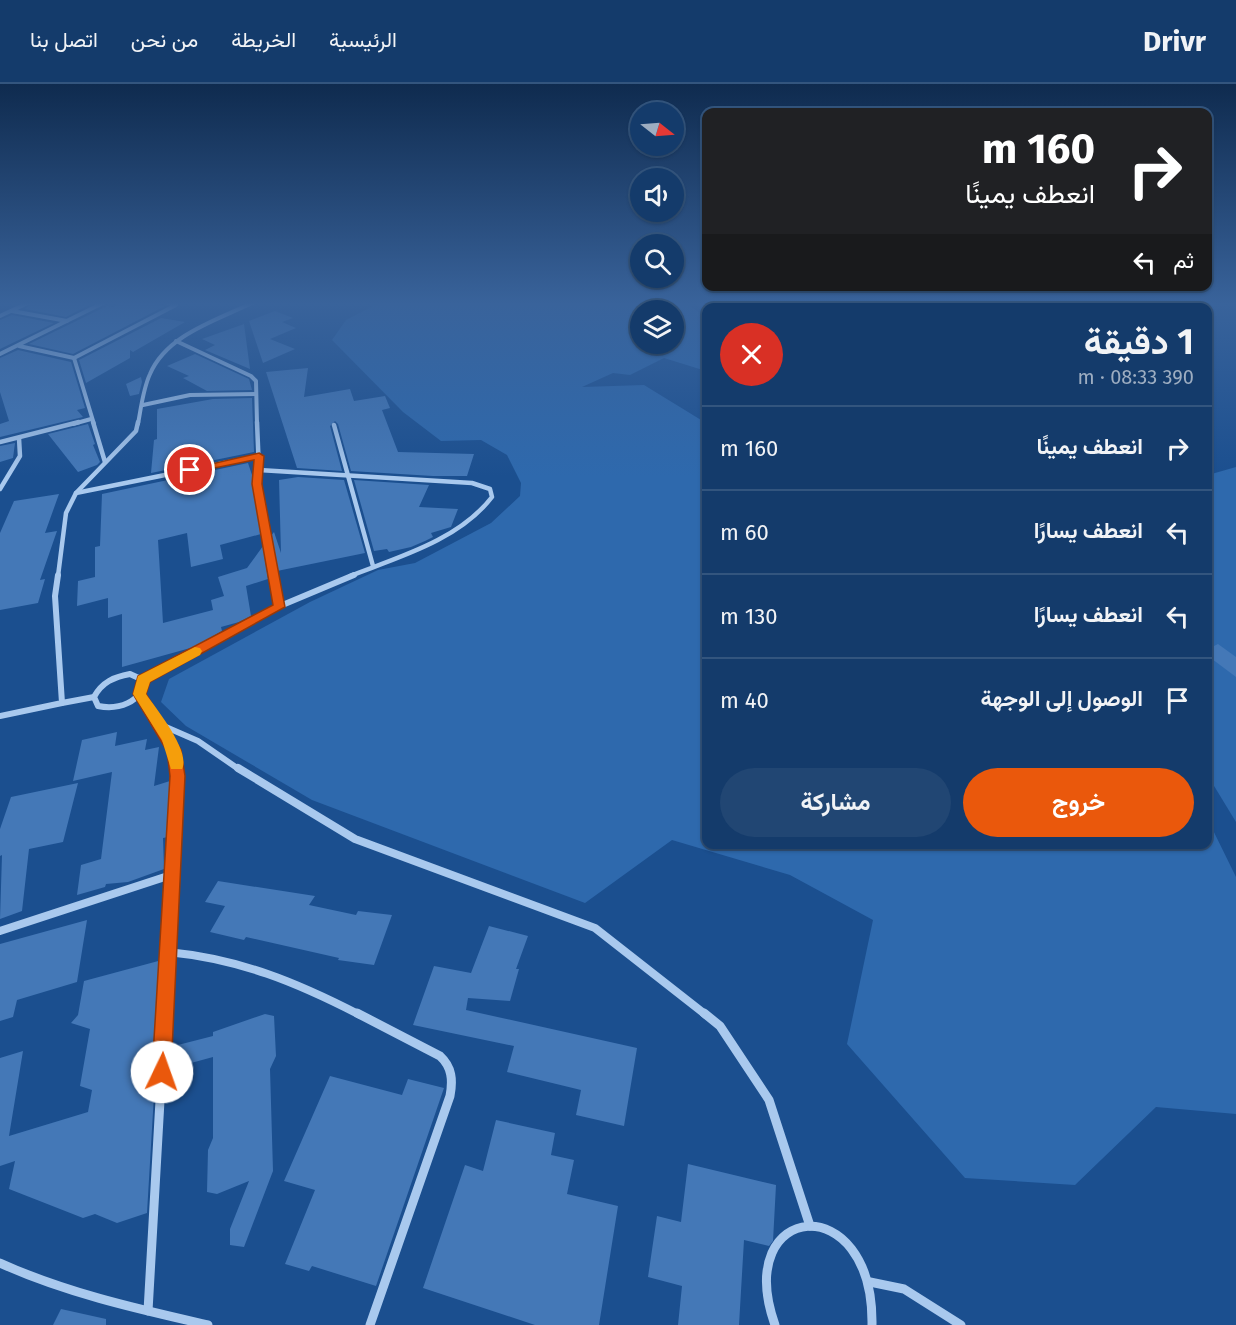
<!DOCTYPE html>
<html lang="ar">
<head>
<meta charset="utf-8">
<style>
  :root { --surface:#143b6b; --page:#214673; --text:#f1f3f6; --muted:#9dadc1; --line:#33557e; --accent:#ea580c }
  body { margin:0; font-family:"Fira Sans",Vazirmatn,sans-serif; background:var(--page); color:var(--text); direction:rtl; height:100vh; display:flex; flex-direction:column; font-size:22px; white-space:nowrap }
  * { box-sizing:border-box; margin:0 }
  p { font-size:20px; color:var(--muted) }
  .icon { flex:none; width:33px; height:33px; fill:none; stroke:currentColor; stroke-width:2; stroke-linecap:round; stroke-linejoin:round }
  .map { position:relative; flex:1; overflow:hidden; direction:ltr }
  .details { position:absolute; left:702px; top:219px; width:510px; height:546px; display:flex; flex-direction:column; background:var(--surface); border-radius:12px; box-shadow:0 2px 4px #0004,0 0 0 2px var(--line); direction:rtl }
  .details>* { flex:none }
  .guide { position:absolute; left:702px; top:24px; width:510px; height:183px; border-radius:12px; box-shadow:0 2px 4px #0004,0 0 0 2px var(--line); direction:rtl; background:#202124; color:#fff; overflow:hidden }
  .needle { width:39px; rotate:107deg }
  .tools { position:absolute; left:630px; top:18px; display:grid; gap:12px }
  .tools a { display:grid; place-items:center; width:54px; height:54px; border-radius:50%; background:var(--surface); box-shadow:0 2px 4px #0004,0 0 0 2px var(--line); font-size:30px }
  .pin { position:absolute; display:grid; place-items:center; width:51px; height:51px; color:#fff; margin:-26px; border:3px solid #fff; border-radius:50%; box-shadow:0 2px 6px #0007 }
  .me { position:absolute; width:66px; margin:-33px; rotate:3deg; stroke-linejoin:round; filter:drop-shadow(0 0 4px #0008) }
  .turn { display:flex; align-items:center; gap:21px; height:126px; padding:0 18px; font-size:27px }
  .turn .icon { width:78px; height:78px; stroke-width:2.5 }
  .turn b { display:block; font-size:42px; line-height:51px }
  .then { display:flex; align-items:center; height:57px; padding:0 18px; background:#0003; gap:12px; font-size:22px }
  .round { display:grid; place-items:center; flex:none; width:63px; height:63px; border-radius:32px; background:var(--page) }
  .overview { display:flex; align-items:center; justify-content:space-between; height:102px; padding:0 18px }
  h1 { font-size:36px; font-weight:700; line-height:45px }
  .cta { display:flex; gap:12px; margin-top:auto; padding:12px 18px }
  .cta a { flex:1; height:69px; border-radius:36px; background:var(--accent); color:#fff; font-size:24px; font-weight:700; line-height:69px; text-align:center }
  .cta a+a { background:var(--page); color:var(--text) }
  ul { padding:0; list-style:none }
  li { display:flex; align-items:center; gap:18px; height:84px; padding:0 18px; border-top:2px solid var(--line) }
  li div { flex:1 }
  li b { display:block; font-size:22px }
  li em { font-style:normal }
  header { display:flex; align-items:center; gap:36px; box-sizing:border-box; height:84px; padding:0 30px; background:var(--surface); border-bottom:2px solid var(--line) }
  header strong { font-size:28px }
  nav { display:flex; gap:33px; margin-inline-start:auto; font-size:21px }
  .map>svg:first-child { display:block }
  .green { fill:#2e69ad; fill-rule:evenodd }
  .building { fill:#4478b7 }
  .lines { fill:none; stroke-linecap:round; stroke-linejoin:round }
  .street-far4 { stroke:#a9c9ee; stroke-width:4 }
  .street-far3 { stroke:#a9c9ee; stroke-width:4.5 }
  .street-far2 { stroke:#a9c9ee; stroke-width:6 }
  .street-far1 { stroke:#a9c9ee; stroke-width:8 }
  .street { stroke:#a9c9ee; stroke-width:9 }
  .route { fill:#ea580c; stroke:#983908; stroke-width:1.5 }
  .slow { fill:#f59e0b }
</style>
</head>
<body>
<header>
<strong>Drivr</strong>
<nav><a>الرئيسية</a><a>الخريطة</a><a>من نحن</a><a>اتصل بنا</a></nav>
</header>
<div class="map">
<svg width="1236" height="1241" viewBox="0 0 1236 1241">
  <rect width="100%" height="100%" fill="#1b4f8f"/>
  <g class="green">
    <path d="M381,218H684L706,233V287L664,274L630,291L613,289L582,303L644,301L706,339V760H1208V736L1236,793V1030L1156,1023L1075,1101L965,1094L847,960L873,836L790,791L672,756L585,819L312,716L186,642L161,618L169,595L310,518L378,486L415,479L491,439L520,412L521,399L507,371L481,356L441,357L403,328L332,256L346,236ZM674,226V260H640V226Z"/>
    <polygon points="695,218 882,218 894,223 706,224 706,226"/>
    <polygon points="1236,383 1236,738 1208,692 1208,391"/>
  </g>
  <g class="building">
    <polygon points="34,218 90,218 93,219 66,233 25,225"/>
    <polygon points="122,218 145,218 165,222 73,270 29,260 107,222 114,223"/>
    <polygon points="275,227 293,234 282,238 296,244 270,255 295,265 263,279 249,237"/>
    <polygon points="12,231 54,239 0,265 0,236"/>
    <polygon points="161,234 185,238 133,268 130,266 130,274 86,299 79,276"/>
    <polygon points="244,240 250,285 205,266 215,261 202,255"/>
    <polygon points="18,266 71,278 85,324 77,326 83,333 0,353 0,340 9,337 0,308 0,274"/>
    <polygon points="195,270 249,295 252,306 207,307 183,294 189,292 167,282"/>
    <polygon points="308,284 304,313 350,305 354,317 385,312 390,324 382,326 398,368 474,370 467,392 433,392 351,387 338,340 335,337 330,342 342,387 297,384 266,288"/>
    <polygon points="141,293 142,298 139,310 130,312 126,300"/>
    <polygon points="252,314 254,368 151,389 154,356 157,355 157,325 213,315"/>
    <polygon points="88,340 95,360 93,361 100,378 97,381 78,388 48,350"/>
    <polygon points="15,359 13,374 0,378 0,362"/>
    <polygon points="248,379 253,394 261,450 220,461 223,475 191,483 187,449 158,456 163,539 213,526 211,516 224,512 218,493 247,484 263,462 268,495 246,502 251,532 239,538 221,543 222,547 194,563 122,583 122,530 108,534 108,514 77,522 78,497 95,493 95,463 100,462 102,410"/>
    <polygon points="298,393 344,396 365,469 277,487 271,452 274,448 281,469 279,396"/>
    <polygon points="354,396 429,401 419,423 458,425 451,443 431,449 433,453 425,457 411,463 389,468 387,465 374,467"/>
    <polygon points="59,410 45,449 57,447 40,496 45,495 38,519 0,526 0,449 14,417"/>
    <polygon points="1218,560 1236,573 1236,593 1208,572 1208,565"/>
    <polygon points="117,648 115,662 147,655 145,666 159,663 154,702 170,697 168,753 163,754 164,785 128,798 106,800 105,803 77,811 81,781 101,775 112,688 73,697 82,656"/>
    <polygon points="78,699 63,758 29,765 22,827 0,835 2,771 0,772 0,745 11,713"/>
    <polygon points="218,797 315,812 309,821 356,831 358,827 392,831 374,881 338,876 339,874 246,853 244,856 210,848 225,822 205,818"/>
    <polygon points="87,836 77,898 17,916 13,933 0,937 0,860"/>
    <polygon points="489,842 528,852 516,885 519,885 510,917 468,914 466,926 637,964 624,1042 576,1031 581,1006 507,988 514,962 413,941 434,882 471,889"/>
    <polygon points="162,876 147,1129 117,1139 95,1130 83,1134 9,1105 15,1077 0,1082 0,974 23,967 9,1052 88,1028 92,1006 80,1002 90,945 71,939 78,931 84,897"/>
    <polygon points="265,930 274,932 276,972 270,985 273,1087 244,1163 230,1161 230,1145 249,1097 217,1110 207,1108 208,1066 213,1054 213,973 169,985 170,957 170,963 213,952 213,948"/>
    <polygon points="330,992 402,1011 408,995 444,1004 376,1202 312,1182 309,1187 285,1180 315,1106 284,1097"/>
    <polygon points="496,1036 555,1049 551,1071 574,1076 567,1110 618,1122 599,1241 535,1241 423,1204 465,1081 483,1087"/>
    <polygon points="688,1080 776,1101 773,1157 769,1162 744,1156 739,1241 678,1241 682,1202 648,1193 657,1132 681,1138"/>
    <polygon points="61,1225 106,1235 106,1241 53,1241"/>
  </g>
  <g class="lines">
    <g class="street-far4">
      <polyline points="12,227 67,237"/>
      <polyline points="0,232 30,218"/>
      <polyline points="176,257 251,292 256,297 257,340"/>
      <polyline points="19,262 74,274 176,221 166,218"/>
      <polyline points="0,270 105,218"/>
      <polyline points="74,274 94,340"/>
      <polyline points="143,321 190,311 256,310"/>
      <polyline points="73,340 91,335"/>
      <path d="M138,340C141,324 143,305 150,290C167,250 218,236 254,218"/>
    </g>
    <g class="street-far3">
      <polyline points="93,338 105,378"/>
      <polyline points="257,338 259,386 257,400 273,492"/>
      <polyline points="334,341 373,482"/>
      <polyline points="0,358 79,338"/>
      <path d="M259,386L472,399L490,405L492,413C459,456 399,473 350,492"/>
      <polyline points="0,405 20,372 19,354"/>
      <polyline points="76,409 259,372"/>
      <polyline points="58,492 66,429 76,409 136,347 138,338"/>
    </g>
    <g class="street-far2">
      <polyline points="273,491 279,523"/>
      <path d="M130,590L143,596C143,619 117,626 98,622L94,613C102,598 114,593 130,590Z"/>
      <polyline points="143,596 280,522 354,491"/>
      <polyline points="140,610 174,666 177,686"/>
      <polyline points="62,619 94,613"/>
      <polyline points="0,632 62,619 55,512 58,491"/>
      <polyline points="159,640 198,657 240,686"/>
    </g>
    <g class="street-far1">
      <polyline points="238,684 355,755 595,844 706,931"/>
      <polyline points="0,847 171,791"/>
      <path d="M168,868C240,875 296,898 360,931"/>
      <polyline points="165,931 177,684"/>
    </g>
    <g class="street">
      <path d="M357,929L440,972C452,983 453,996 450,1012L370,1241"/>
      <polyline points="704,929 720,942 769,1016 810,1142"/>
      <path d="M0,1179C66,1209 138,1225 208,1241"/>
      <polyline points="870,1198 904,1205 961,1241"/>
      <polyline points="148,1227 165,929"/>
      <path d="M775,1241C731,1117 874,1102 872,1241"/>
    </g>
  </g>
  <linearGradient id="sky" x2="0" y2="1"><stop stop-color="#0f2b4f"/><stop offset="0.56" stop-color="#39639b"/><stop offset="1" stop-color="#39639b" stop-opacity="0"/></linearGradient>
  <rect width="1236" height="392" fill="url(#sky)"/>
  <polygon class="route" points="259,369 264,372 262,400 285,523 150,598 146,610 181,666 185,692 171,988 169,995 162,998 155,995 152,988 170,692 167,667 133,610 138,592 273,521 252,400 254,376 190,389 185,386"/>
  <path class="slow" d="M195,563L200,564L202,567L200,571L150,598L146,610C157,626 191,667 182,685H171L162,656L133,610L138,592Z"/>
</svg>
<div class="tools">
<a><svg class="needle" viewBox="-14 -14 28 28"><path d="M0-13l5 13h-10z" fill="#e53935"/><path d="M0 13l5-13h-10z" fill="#9dadc1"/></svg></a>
<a><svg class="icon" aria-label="sound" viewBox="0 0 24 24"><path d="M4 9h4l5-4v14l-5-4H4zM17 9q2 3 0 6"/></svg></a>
<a><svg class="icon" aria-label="search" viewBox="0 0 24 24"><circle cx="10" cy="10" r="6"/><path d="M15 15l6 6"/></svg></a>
<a><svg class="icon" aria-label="layers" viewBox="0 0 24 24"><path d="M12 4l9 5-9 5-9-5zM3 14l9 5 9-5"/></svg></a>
</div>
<div class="pin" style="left:190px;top:386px;background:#d93025"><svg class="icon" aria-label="arrive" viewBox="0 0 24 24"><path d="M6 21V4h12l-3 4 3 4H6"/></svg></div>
<svg class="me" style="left:162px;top:988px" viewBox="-20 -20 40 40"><circle r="19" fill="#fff"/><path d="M0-13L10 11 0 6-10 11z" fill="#ea580c"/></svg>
<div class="guide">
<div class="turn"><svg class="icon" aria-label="right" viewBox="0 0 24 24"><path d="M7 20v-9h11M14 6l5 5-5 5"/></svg><div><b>160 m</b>انعطف يمينًا</div></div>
<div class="then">ثم<svg class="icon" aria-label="left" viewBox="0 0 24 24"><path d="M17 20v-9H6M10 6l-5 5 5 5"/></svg></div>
</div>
<section class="details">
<div class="overview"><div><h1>1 دقيقة</h1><p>390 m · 08:33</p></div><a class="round" style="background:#d93025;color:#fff"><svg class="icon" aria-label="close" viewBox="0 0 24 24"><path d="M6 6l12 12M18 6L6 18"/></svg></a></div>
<ul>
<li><svg class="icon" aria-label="right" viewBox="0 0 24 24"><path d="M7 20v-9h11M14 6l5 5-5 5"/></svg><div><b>انعطف يمينًا</b></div><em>160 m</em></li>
<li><svg class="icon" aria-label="left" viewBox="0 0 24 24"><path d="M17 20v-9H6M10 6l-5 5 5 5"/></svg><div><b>انعطف يسارًا</b></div><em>60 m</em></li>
<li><svg class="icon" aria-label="left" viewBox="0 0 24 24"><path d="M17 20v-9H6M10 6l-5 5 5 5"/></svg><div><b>انعطف يسارًا</b></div><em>130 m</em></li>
<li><svg class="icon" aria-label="arrive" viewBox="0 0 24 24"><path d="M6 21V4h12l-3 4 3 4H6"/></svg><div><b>الوصول إلى الوجهة</b></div><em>40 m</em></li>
</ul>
<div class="cta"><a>خروج</a><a>مشاركة</a></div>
</section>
</div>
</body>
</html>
